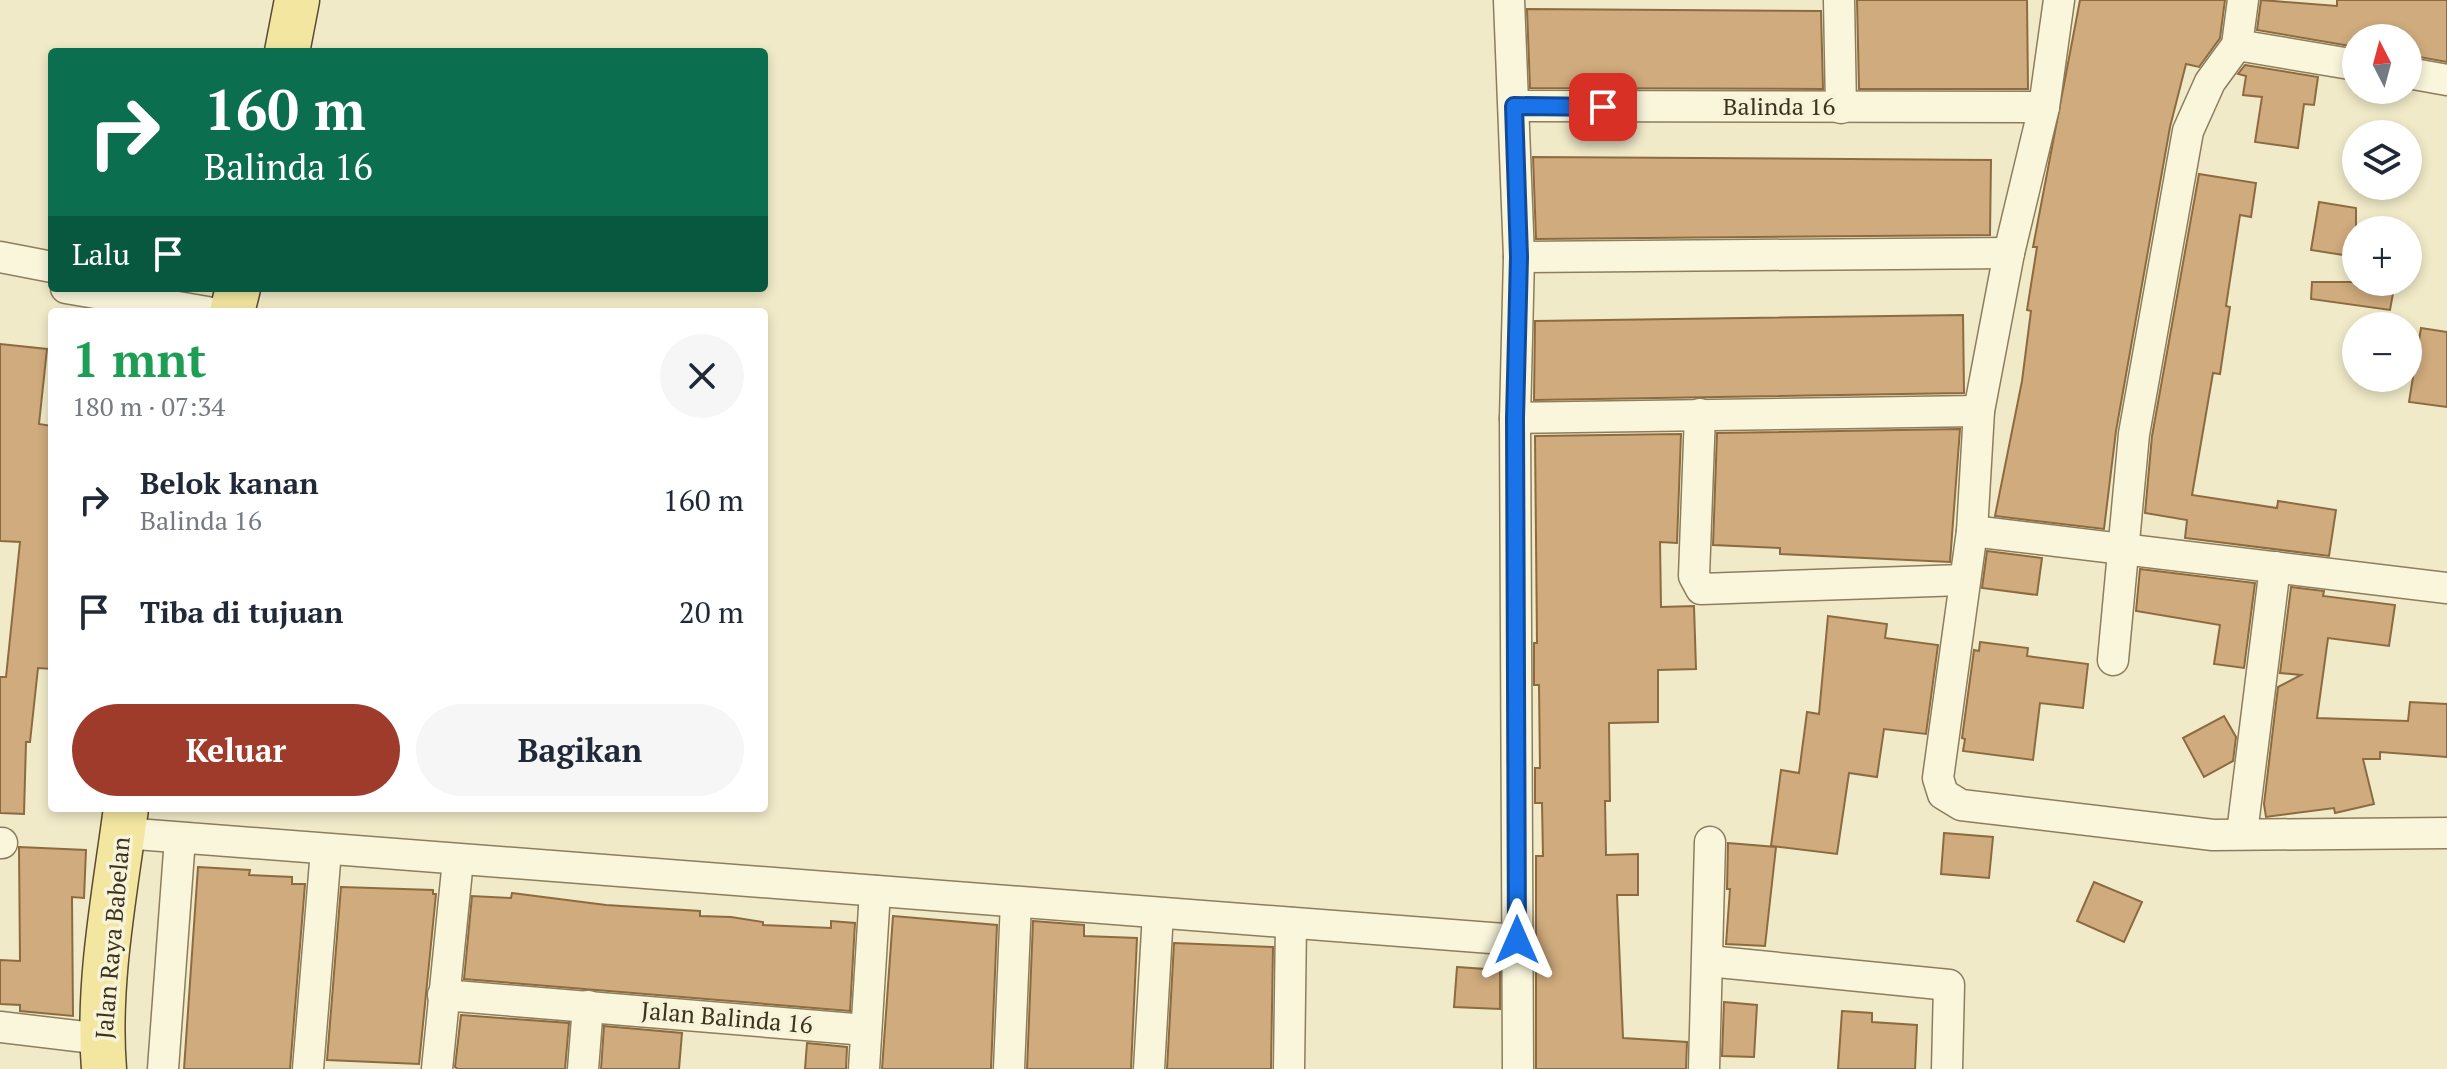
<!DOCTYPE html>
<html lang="id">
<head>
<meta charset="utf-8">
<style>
  :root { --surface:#fff; --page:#f6f6f7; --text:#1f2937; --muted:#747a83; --accent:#9e3b2a }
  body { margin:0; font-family:"PT Serif",serif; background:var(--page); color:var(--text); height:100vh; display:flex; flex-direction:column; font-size:30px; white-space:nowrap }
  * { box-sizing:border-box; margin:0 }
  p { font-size:26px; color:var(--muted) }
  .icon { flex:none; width:44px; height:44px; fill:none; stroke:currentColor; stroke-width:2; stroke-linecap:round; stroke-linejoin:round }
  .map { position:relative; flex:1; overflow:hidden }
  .panel { position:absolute; left:48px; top:308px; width:720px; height:504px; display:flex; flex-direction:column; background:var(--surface); border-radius:8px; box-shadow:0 4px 12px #0003 }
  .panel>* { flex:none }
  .top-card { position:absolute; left:48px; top:48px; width:720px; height:244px; border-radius:8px; box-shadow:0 4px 12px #0003; background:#0b6e4f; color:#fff; overflow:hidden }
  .needle { width:52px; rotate:354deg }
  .tools { position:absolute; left:2342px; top:24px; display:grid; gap:16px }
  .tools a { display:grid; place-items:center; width:80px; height:80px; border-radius:50%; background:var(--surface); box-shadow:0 4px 12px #0003; font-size:40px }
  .pin { position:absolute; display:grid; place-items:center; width:68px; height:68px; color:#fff; margin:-34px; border-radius:16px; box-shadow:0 4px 12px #0006 }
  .me { position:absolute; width:88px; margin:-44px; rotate:0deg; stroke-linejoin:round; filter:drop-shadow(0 0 6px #0008) }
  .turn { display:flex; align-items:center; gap:28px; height:168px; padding:0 24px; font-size:36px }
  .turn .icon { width:104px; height:104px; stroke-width:2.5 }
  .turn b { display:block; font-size:56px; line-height:68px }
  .then { display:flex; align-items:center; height:76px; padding:0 24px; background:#0003; gap:16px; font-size:30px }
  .round { display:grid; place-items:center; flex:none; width:84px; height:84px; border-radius:42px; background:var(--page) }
  .overview { display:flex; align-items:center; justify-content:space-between; height:136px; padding:0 24px }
  h1 { font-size:48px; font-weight:700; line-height:60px; color:#1e9e55 }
  .primary-button { display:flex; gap:16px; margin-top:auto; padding:16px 24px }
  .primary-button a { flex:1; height:92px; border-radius:48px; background:var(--accent); color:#fff; font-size:32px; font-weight:700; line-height:92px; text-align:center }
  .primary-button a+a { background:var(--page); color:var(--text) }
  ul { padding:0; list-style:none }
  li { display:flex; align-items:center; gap:24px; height:112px; padding:0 24px }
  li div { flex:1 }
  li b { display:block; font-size:30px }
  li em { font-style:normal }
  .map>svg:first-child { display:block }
  .building { fill:#cfab7d; stroke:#8d6b41; stroke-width:2 }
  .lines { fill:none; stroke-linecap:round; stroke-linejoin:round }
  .minor-casing { stroke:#8d7d5c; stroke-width:33 }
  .primary-casing { stroke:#5b4b30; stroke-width:47 }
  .minor { stroke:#faf6dc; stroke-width:30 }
  .primary { stroke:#f3e6a0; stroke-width:44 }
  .route-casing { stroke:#114b97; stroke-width:20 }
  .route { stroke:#1a73e8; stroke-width:14 }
  .labels { text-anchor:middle; stroke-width:7; stroke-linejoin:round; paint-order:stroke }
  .street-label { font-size:24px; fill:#3d3220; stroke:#f7f3d8 }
</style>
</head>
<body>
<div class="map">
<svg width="2447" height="1069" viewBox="0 0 2447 1069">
  <rect width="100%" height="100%" fill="#f0eac8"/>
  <g class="building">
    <polygon points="1857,0 2027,0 2028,89 1859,89"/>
    <polygon points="2080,0 2225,0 2220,38 2199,67 2186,64 2170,127 2116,431 2104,529 1995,516 2022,381 2031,311 2027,310 2037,247 2033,247"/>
    <polygon points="2261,0 2337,6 2337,0 2447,0 2447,62 2408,55 2408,38 2356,38 2356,47 2257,30"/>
    <polygon points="1527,9 1821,11 1823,89 1530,88"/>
    <polygon points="2245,65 2318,77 2314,105 2304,104 2298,148 2255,142 2262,97 2243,95 2246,76 2238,74"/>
    <polygon points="1533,157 1991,160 1990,235 1536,239"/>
    <polygon points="2199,174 2256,183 2251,217 2240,215 2226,306 2230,307 2220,374 2213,373 2192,495 2277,508 2278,501 2336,510 2329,556 2185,538 2187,520 2145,513 2152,436"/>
    <polygon points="2319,202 2356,208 2356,257 2311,250"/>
    <polygon points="2312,282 2395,282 2390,310 2311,299"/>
    <polygon points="1963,315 1964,393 1534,400 1535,321"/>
    <polygon points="2421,328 2447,332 2447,407 2409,402"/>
    <polygon points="0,344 47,349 39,424 52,426 52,669 38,668 30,742 26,742 24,814 0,813 0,677 6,677 20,542 0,541"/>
    <polygon points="1960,429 1950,562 1780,554 1780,548 1713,545 1717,433"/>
    <polygon points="1681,434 1677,543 1660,542 1661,607 1694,606 1696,669 1658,670 1658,722 1609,723 1610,801 1605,801 1606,855 1638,854 1638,895 1617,895 1623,1038 1687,1042 1686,1069 1536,1069 1536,856 1543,856 1542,803 1535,803 1535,768 1540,768 1539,685 1534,685 1534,643 1537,643 1535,436"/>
    <polygon points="1987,551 2042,558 2037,595 1982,588"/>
    <polygon points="2140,569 2255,583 2244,668 2214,664 2220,625 2136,611"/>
    <polygon points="2291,587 2324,591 2323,596 2395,605 2389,646 2328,638 2317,718 2408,721 2410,702 2447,704 2447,757 2380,752 2380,759 2363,759 2374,804 2335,813 2334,808 2266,817 2264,804 2278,687 2301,675 2280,673"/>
    <polygon points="1828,616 1887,624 1885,638 1938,645 1926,734 1884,729 1877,777 1849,773 1837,854 1771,846 1781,770 1799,773 1807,712 1819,714"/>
    <polygon points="1980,642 2028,648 2027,656 2088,664 2083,708 2040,703 2033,760 1963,751 1965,739 1962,738 1974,650 1979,651"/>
    <polygon points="2224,716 2236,737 2233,761 2204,777 2183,738"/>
    <polygon points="1944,833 1993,837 1989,878 1941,874"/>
    <polygon points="1728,843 1776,847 1765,946 1726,944 1730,889 1727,889"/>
    <polygon points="19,847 86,850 84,898 72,897 73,1016 20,1011 20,1005 0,1004 0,960 20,961"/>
    <polygon points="198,867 250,870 249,875 292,877 292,884 305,884 290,1069 184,1069"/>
    <polygon points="2094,882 2142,902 2124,942 2077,921"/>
    <polygon points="341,887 433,890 433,894 436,894 419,1064 327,1060"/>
    <polygon points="512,893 606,905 700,911 700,916 731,917 763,922 763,925 831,928 831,921 855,923 850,1011 464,979 472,896 511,898"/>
    <polygon points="893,916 997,925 991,1069 882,1069"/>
    <polygon points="1033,921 1084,925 1084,936 1137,938 1131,1069 1027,1069"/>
    <polygon points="1174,943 1273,947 1271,1069 1167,1069"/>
    <polygon points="1457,967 1500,970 1500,1009 1454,1007"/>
    <polygon points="1724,1002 1757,1005 1754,1057 1722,1056"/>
    <polygon points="1842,1011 1872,1013 1872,1022 1917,1025 1915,1069 1838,1069"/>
    <polygon points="461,1015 569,1023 565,1069 458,1069 455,1067"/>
    <polygon points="604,1026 682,1033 679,1069 601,1069"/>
    <polygon points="807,1043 847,1047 846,1069 805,1069"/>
  </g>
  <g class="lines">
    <g class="minor-casing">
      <g id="minor">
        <polyline points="1509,0 1519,257 1515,418 1518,1069"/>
        <polyline points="1839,0 1841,108"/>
        <polyline points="2059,0 2044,107 2009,253 1979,411 1972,531 1938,778 1943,794 1961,805 2213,835 2447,833"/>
        <polyline points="2237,45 2356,65"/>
        <polyline points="2408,73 2447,80"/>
        <polyline points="1514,106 2044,107"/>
        <polyline points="0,257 52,267"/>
        <polyline points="1519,257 2009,253"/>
        <polyline points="66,288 207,312"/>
        <polyline points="1700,414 1694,576 1701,589 1963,580"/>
        <polyline points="1515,418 1979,411"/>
        <polyline points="1972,531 2447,588"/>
        <polyline points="2113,660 2134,434 2188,131 2210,82 2237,45 2243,0"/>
        <polyline points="123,833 1517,940"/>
        <polyline points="2242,833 2275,567"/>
        <polyline points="0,843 2,843"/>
        <polyline points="1708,961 1949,985 1947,1069"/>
        <polyline points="443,995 866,1030"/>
        <polyline points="0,1027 102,1039"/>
        <polyline points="163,1069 180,838"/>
        <polyline points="308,1069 326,850"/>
        <polyline points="437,1069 458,860"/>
        <polyline points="583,1069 588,1006"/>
        <polyline points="864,1069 875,891"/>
        <polyline points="1009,1069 1016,902"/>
        <polyline points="1149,1069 1158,913"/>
        <polyline points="1289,1069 1291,923"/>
        <polyline points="1704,1069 1710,842"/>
      </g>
    </g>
    <g class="primary-casing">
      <g id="primary">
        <polyline points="287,52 297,0"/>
        <polyline points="232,312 238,288"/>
        <path d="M104,1069C97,983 115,893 126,808"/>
      </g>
    </g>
    <use href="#minor" class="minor"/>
    <use href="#primary" class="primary"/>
  </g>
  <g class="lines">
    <g class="route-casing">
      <polyline id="route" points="1517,940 1515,418 1519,257 1514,106 1603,107"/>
    </g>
    <use href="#route" class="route"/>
  </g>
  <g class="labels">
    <g class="street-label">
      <text x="1779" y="115">Balinda 16</text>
      <text transform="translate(113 938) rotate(-85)" y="8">Jalan Raya Babelan</text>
      <text transform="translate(727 1018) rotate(5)" y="8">Jalan Balinda 16</text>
    </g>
  </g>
</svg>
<div class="tools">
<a><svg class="needle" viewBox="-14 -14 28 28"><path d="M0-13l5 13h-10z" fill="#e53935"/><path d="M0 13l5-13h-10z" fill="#747a83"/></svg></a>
<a><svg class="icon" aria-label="layers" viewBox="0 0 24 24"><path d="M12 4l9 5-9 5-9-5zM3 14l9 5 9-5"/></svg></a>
<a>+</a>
<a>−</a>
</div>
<div class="pin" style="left:1603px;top:107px;background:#d93025"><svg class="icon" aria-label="arrive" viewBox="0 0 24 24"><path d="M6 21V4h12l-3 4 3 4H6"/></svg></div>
<svg class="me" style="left:1517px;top:940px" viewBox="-20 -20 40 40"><path d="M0-17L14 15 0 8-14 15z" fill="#1a73e8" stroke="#fff" stroke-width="4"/></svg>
<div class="top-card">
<div class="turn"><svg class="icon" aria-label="right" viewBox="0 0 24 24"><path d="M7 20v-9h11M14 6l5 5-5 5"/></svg><div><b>160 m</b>Balinda 16</div></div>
<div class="then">Lalu<svg class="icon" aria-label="arrive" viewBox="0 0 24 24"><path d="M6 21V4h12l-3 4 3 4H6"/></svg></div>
</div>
<section class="panel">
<div class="overview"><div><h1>1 mnt</h1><p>180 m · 07:34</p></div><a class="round"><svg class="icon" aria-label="close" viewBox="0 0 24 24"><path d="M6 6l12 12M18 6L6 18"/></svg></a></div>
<ul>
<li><svg class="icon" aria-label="right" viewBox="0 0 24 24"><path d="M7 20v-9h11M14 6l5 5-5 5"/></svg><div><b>Belok kanan</b><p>Balinda 16</p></div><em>160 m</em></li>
<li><svg class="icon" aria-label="arrive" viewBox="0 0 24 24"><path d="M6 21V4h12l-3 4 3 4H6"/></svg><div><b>Tiba di tujuan</b></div><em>20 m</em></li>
</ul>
<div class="primary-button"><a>Keluar</a><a>Bagikan</a></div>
</section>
</div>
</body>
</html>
